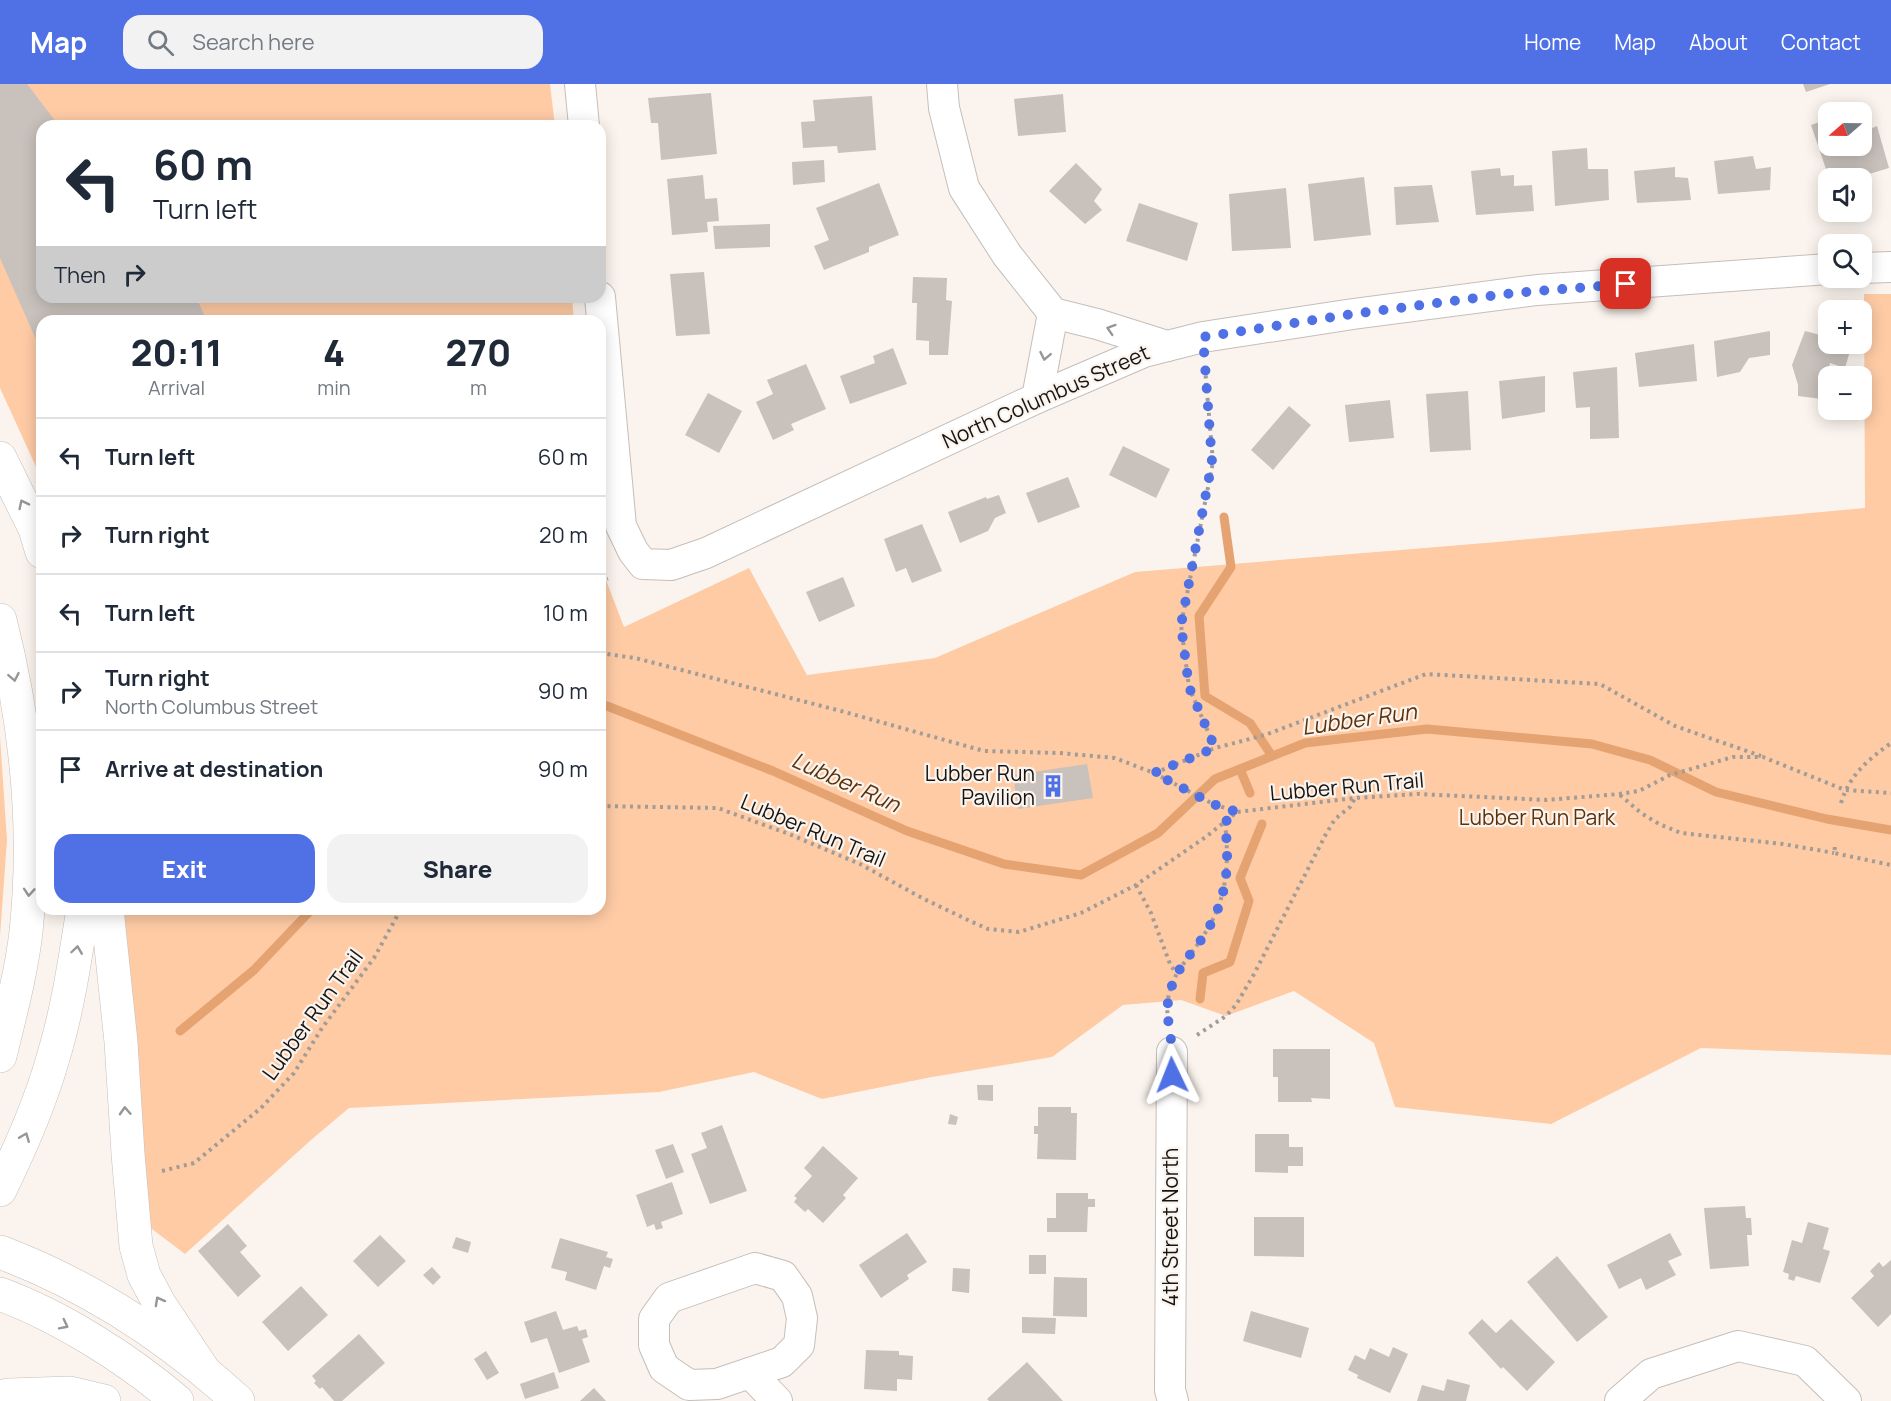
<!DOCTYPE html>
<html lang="en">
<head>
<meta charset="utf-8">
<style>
  :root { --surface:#fff; --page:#f2f2f3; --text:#1f2937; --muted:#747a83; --line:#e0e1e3; --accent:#4f71e5 }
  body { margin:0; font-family:Manrope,sans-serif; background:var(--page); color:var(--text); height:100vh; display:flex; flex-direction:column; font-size:22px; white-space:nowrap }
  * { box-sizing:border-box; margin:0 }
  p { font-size:20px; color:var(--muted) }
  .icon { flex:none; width:33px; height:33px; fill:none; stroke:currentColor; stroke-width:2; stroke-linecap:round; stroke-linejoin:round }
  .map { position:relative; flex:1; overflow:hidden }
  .sheet { position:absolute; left:36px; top:231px; width:570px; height:600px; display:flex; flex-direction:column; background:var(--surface); border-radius:18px; box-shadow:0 3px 15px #0003 }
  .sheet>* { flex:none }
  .top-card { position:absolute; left:36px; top:36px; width:570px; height:183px; border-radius:18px; box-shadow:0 3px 15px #0003; background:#fff; color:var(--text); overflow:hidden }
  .needle { width:39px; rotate:250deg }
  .tools { position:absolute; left:1818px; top:18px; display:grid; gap:12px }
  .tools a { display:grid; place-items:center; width:54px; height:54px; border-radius:12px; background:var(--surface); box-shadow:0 3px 15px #0003; font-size:30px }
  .pin { position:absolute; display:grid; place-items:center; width:51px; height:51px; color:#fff; margin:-26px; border-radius:12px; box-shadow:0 3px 9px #0006 }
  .me { position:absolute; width:66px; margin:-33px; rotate:358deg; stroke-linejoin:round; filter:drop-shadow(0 0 4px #0008) }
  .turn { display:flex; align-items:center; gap:21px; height:126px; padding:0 18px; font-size:27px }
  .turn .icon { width:78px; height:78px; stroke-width:2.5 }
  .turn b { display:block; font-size:42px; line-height:51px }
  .then { display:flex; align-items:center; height:57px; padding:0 18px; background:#0003; gap:12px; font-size:22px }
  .eta { display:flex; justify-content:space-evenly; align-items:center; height:102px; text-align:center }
  .eta b { font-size:36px; font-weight:800; line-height:42px }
  .button { display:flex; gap:12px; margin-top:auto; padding:12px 18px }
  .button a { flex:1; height:69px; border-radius:18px; background:var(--accent); color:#fff; font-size:24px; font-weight:800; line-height:69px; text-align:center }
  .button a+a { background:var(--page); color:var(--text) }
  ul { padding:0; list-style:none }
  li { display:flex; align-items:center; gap:18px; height:78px; padding:0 18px; border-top:2px solid var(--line) }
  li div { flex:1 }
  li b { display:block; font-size:22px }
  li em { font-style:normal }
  header { display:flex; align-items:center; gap:36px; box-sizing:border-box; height:84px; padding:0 30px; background:var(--accent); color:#fff }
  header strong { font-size:28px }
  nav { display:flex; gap:33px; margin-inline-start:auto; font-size:21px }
  .search { width:420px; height:54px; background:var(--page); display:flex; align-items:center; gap:15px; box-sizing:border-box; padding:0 21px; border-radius:18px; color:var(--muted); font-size:22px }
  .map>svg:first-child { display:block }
  .green { fill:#fecba5 }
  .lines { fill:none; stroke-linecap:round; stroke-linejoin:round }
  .stream { stroke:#e4a371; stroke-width:9 }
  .building { fill:#c8c1bc }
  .minor-casing { stroke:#c5beb9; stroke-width:32 }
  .secondary-casing { stroke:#c5beb9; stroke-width:34 }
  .path { stroke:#a19c97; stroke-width:4; stroke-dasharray:3 4.5; stroke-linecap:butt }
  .minor { stroke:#fff; stroke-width:30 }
  .secondary { stroke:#fff; stroke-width:33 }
  .oneway { stroke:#979695 }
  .route { stroke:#4f71e5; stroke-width:10; stroke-dasharray:0 18 }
  .labels { text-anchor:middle; stroke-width:4.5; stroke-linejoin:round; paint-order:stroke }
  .street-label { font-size:21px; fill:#171513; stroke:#fbf4ee }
  .poi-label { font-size:21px; fill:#171513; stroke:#fbf4ee; text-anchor:end }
  .park-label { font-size:21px; fill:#5c320a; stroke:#fbf4ee }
  .water-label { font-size:22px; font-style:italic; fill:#5c320b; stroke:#fbf4ee }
</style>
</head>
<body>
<header>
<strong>Map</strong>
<div class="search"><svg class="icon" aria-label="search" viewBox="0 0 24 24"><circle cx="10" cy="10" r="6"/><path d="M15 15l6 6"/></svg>Search here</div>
<nav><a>Home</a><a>Map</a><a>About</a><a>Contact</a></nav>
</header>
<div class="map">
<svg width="1891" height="1317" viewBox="0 0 1891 1317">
  <rect width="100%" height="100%" fill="#fbf4ee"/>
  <g class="green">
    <polygon points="0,0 550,0 555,42 42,42 42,213 572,213 574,237 42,237 42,396 0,304"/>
    <polygon points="1864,210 1891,210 1891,971 1701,964 1551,1040 1395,1023 1374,959 1294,907 1226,932 1181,916 1123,921 1052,973 932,993 822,1015 754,988 659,1008 349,1024 311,1056 185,1170 148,1142 121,825 600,825 600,468 603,488 624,543 749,484 807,591 935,574 1135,488 1497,458 1865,424"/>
    <polygon points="0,653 7,756 0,852"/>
  </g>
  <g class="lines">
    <g class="stream">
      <polyline points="1224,433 1231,483 1199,532 1205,612 1250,639 1272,672"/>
      <polyline points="600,622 607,622 773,687 907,747 1004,780 1081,791 1158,749 1215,695 1305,659 1427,645 1592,660 1650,676 1716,708 1827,735 1891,746"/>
      <polyline points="1240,685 1250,709"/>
      <polyline points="1200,915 1203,889 1230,878 1249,817 1240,794 1262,740"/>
      <polyline points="180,947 254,886 312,825"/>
    </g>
  </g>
  <g class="building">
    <polygon points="0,0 27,0 59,42 42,42 42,213 196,213 207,237 42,237 42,269 0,174"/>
    <polygon points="1803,0 1830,0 1806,8"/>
    <polygon points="711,9 717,70 661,76 658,39 651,39 648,14"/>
    <polygon points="1063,10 1066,48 1018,52 1014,15"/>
    <polygon points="872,12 876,66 838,69 837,62 803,64 801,38 815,37 813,16"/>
    <polygon points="1828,35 1828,62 1862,62 1862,48 1877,42 1889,84 1856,94 1829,94 1811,41"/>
    <polygon points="1587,64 1588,85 1608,85 1609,116 1555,122 1552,67"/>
    <polygon points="1753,72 1756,85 1771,83 1770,106 1718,110 1714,77"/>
    <polygon points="824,76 825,98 793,101 792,78"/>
    <polygon points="1076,79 1102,105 1094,117 1102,126 1085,140 1049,107"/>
    <polygon points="1675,83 1675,93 1688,94 1691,116 1637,119 1634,87"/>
    <polygon points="1500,84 1501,92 1514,91 1514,102 1532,101 1534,127 1476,131 1471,87"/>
    <polygon points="703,91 705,115 717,114 719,137 707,138 708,148 672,151 667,95"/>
    <polygon points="1364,93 1371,151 1314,157 1308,100"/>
    <polygon points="879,99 899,151 869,163 869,168 824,186 814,162 829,156 816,124"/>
    <polygon points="1432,101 1439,138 1396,141 1394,103"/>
    <polygon points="1286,104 1291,164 1232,167 1229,110"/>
    <polygon points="1139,119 1198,139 1187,177 1126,157"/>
    <polygon points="770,140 770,163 715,165 713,142"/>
    <polygon points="704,188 710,250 676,252 670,190"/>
    <polygon points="913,193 947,194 946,216 952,217 948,271 929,271 929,257 916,256 917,219 912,219"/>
    <polygon points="1770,247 1770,271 1749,274 1740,288 1717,293 1714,257"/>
    <polygon points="1805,247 1828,253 1828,260 1852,260 1845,284 1830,279 1822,315 1798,312 1798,301 1792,281"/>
    <polygon points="1694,260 1697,297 1639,303 1635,269"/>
    <polygon points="893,264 907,300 850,320 840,292 875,279 873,272"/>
    <polygon points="806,280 826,325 791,340 794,346 773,356 756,318 773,310 767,296"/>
    <polygon points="1617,283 1619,354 1590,355 1590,323 1576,324 1573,288"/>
    <polygon points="1545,292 1545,328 1502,335 1499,297"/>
    <polygon points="1468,307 1471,366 1430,368 1426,310"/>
    <polygon points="708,309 742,327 719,369 685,351"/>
    <polygon points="1390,316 1394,354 1349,358 1345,321"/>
    <polygon points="1289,322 1311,341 1273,386 1251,366"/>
    <polygon points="1123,362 1170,385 1156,414 1109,391"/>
    <polygon points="1068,393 1080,423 1038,439 1026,409"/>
    <polygon points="999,411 1006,429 995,434 988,447 960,459 948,428 986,413 987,415"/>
    <polygon points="922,440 942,487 912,499 906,484 896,488 884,455"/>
    <polygon points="843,493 855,522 819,538 806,508"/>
    <polygon points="1087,680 1093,714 1018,725 1013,691"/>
    <polygon points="1273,965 1330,965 1330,1015 1311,1014 1312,1018 1278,1018 1278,993 1273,993"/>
    <polygon points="977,1001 993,1001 993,1017 978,1016"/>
    <polygon points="1038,1023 1071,1023 1071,1029 1077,1029 1076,1076 1037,1075 1038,1050 1034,1050 1034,1042 1038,1042"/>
    <polygon points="950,1030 958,1033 956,1041 948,1040"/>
    <polygon points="722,1041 747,1107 710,1120 691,1070 707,1064 701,1049"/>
    <polygon points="1255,1050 1289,1050 1289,1063 1303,1063 1303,1082 1288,1082 1288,1089 1255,1088"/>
    <polygon points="673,1060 684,1088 666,1095 655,1066"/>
    <polygon points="823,1062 858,1094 843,1111 846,1114 823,1139 808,1125 805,1128 794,1118 797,1114 794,1112 812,1092 804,1084"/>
    <polygon points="672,1098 683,1130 661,1138 663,1144 656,1146 654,1140 647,1143 636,1111"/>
    <polygon points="1056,1109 1088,1109 1088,1115 1095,1115 1095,1123 1088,1123 1087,1148 1047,1148 1047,1134 1056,1134"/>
    <polygon points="1745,1122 1746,1134 1751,1134 1752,1151 1747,1151 1749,1182 1710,1185 1704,1124"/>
    <polygon points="1254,1133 1304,1133 1304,1173 1254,1172"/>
    <polygon points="1808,1138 1829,1144 1823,1165 1830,1167 1820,1199 1796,1192 1794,1197 1788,1195 1789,1190 1783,1188 1792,1156 1802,1159"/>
    <polygon points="228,1140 247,1162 240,1168 261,1192 238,1213 198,1167"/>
    <polygon points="907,1149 927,1178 907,1191 909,1195 881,1214 859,1181"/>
    <polygon points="1670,1149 1682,1171 1668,1177 1676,1191 1646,1206 1641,1194 1619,1205 1607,1181"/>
    <polygon points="380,1151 406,1177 378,1203 353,1177"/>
    <polygon points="456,1153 471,1158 468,1169 452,1164"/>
    <polygon points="560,1154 608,1168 606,1173 613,1175 610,1184 604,1182 596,1206 565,1196 567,1188 551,1184"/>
    <rect x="1029" y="1171" width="17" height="19"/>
    <polygon points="1557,1172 1608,1233 1577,1258 1527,1198"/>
    <polygon points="1891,1176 1891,1230 1878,1243 1851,1214 1874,1192 1870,1187 1879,1178 1883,1183"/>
    <polygon points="432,1183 441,1193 433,1201 423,1191"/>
    <polygon points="953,1184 970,1185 969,1209 952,1207"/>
    <polygon points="1054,1193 1087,1194 1087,1233 1053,1232"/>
    <polygon points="301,1202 328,1231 288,1267 262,1238"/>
    <polygon points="556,1227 563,1246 577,1242 579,1247 586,1245 588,1253 582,1255 590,1278 559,1289 547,1254 531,1259 524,1238"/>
    <polygon points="1251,1227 1309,1244 1301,1274 1243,1257"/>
    <polygon points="1022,1233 1056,1234 1055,1250 1022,1249"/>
    <polygon points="1482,1235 1496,1249 1511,1235 1555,1278 1527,1307 1503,1283 1501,1285 1468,1249"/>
    <polygon points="359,1250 385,1279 342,1317 334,1317 322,1303 320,1305 314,1299 316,1297 312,1292"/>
    <polygon points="1393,1263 1408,1270 1390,1309 1357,1294 1358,1291 1348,1286 1355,1271 1365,1276 1370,1264 1389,1273"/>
    <polygon points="866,1266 899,1267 899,1271 913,1272 912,1296 897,1295 897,1307 864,1305"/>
    <polygon points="486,1267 499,1289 487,1296 474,1275"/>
    <polygon points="1027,1278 1063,1317 989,1317 987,1315"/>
    <polygon points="554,1288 559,1304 525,1315 520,1300"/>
    <polygon points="1447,1295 1470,1301 1466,1317 1417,1317 1422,1301 1444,1307"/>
    <polygon points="594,1304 606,1317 580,1317"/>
  </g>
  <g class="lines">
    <g class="minor-casing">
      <g id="minor">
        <polyline points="580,0 584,42"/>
        <polyline points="942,0 944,24 964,104 1007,171 1053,229 1097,240 1167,262"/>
        <polyline points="1862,184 1891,183"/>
        <polyline points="600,213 621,442 633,467 643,480 671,481 706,469 1037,314 1144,268 1203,253 1353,230 1537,206 1828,185"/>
        <polyline points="1037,314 1053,229"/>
        <polyline points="1172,968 1170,1306 1173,1317"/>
        <polygon points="755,1184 783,1192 797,1212 802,1234 799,1261 782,1278 717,1300 689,1301 664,1284 654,1261 654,1235 669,1214"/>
        <polyline points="750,1289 777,1317"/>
        <polyline points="1620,1317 1651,1290 1738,1262 1805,1277 1846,1317"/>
      </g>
    </g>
    <g class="secondary-casing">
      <g id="secondary">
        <polyline points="0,374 35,445 42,468"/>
        <path d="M0,536C26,638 37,743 26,848C21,890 10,931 0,972"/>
        <polyline points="107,825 121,958 128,1070 136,1162 144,1191 160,1221 202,1284"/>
        <path d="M0,1106C21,1063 40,1020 53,974C68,925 75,875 83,825"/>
        <path d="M0,1168C90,1202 167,1252 238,1317"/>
        <path d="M0,1210C60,1232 128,1275 177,1317"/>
        <polyline points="0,1313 8,1311 70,1309 104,1317"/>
      </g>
    </g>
    <g class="path">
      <polyline points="1205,284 1213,378 1181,541 1189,603 1215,664"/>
      <polyline points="600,497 608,495"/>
      <polyline points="600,569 635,574 841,627 984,667 1059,669 1115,674 1154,689 1213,720 1237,728"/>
      <polyline points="1155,689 1215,664 1265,651 1426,590 1600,600 1675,642 1761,672"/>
      <polyline points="1620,711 1641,729 1659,740 1681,749 1783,760 1834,769"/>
      <path d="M1841,719C1850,690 1868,676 1891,659"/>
      <polyline points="600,722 718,724 789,750 860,780 924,815 970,837 988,845 1019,848 1081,829 1136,801 1207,752 1237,728 1355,714 1418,710 1547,716 1619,710 1639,707 1670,691 1733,673 1763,673 1845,706 1891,709"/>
      <polyline points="1835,763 1834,769 1891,781"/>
      <polyline points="1136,801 1151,829 1170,880 1176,889"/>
      <path d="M1168,937C1163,893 1187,880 1207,846C1228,812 1229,777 1225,738"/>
      <polyline points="1197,951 1226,932 1236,921 1254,890 1326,750 1335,735 1350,723 1355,714"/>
      <polyline points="162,1087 194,1079 261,1024 294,989 322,944 374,874 401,825"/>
    </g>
    <use href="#minor" class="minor"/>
    <use href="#secondary" class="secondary"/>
  </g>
  <defs><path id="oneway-chevron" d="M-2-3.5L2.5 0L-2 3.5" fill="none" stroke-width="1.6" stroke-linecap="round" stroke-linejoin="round" transform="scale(1.5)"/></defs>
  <g class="oneway">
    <use href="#oneway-chevron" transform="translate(1111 245) rotate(-162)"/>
    <use href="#oneway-chevron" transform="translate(1045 272) rotate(101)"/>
    <use href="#oneway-chevron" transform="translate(23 420) rotate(-116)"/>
    <use href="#oneway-chevron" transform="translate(14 593) rotate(79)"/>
    <use href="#oneway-chevron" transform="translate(29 808) rotate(94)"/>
    <use href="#oneway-chevron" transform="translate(77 866) rotate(-82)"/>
    <use href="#oneway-chevron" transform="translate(125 1027) rotate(-93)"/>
    <use href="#oneway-chevron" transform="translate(25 1053) rotate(-68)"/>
    <use href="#oneway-chevron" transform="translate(159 1217) rotate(-119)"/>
    <use href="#oneway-chevron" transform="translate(64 1241) rotate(27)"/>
  </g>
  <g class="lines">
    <path class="route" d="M1172,991C1172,983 1173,975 1172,967C1171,947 1164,928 1170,908C1177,881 1195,868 1208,845C1229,809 1229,777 1225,738L1237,728L1213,720L1154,689L1215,664L1189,603L1181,541L1212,378L1203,253L1353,230L1514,209L1626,200"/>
  </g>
  <defs>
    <g id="building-bare" transform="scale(1.8)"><path d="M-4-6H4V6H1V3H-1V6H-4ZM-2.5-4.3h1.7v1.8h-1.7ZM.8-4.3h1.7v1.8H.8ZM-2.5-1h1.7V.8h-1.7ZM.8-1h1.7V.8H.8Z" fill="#4f71e5" stroke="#fbf4ee" stroke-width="2.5" paint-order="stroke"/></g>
  </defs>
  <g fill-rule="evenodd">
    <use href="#building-bare" x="1053" y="702"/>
  </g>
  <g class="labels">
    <g class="street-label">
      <text transform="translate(1046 313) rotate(-24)" y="7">North Columbus Street</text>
      <text transform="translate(1347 703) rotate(-5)" y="7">Lubber Run Trail</text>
      <text transform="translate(813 747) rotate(23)" y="7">Lubber Run Trail</text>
      <text transform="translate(313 931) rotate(-54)" y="7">Lubber Run Trail</text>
      <text transform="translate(1171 1143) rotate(-90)" y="7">4th Street North</text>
    </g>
    <g class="poi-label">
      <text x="1035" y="697">Lubber Run<tspan x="1035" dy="24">Pavilion</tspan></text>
    </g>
    <g class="park-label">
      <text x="1537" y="741">Lubber Run Park</text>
    </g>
    <g class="water-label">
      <text transform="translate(1359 635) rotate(-8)" y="8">Lubber Run</text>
      <text transform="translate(846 698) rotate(24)" y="8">Lubber Run</text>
    </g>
  </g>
</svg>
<div class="tools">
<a><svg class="needle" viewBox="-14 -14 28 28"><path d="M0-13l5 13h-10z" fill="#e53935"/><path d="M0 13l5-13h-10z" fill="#747a83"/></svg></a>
<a><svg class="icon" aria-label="sound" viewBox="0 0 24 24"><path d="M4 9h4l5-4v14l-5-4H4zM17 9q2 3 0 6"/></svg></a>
<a><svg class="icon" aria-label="search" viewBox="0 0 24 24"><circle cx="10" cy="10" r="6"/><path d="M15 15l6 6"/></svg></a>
<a>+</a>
<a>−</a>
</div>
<div class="pin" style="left:1626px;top:200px;background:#d93025"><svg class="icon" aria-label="arrive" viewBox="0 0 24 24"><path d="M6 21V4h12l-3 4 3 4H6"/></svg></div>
<svg class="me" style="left:1172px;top:991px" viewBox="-20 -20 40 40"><path d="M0-17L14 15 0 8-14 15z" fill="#4f71e5" stroke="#fff" stroke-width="4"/></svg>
<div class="top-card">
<div class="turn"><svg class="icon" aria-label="left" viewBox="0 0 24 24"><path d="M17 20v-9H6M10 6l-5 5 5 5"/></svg><div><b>60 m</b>Turn left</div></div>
<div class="then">Then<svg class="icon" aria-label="right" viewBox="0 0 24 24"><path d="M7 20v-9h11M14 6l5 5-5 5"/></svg></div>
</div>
<section class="sheet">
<div class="eta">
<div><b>20:11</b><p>Arrival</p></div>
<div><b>4</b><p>min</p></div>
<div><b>270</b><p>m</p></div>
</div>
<ul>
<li><svg class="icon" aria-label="left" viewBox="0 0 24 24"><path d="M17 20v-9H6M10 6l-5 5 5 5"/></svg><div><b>Turn left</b></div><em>60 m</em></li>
<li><svg class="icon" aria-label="right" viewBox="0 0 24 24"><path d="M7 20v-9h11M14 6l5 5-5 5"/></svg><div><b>Turn right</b></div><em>20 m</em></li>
<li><svg class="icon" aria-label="left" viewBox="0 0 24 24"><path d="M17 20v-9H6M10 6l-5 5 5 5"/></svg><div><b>Turn left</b></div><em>10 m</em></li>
<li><svg class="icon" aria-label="right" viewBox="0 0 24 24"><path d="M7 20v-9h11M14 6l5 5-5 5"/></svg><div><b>Turn right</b><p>North Columbus Street</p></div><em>90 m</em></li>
<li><svg class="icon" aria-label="arrive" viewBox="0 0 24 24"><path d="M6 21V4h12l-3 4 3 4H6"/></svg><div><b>Arrive at destination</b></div><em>90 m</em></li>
</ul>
<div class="button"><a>Exit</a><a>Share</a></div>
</section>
</div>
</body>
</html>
